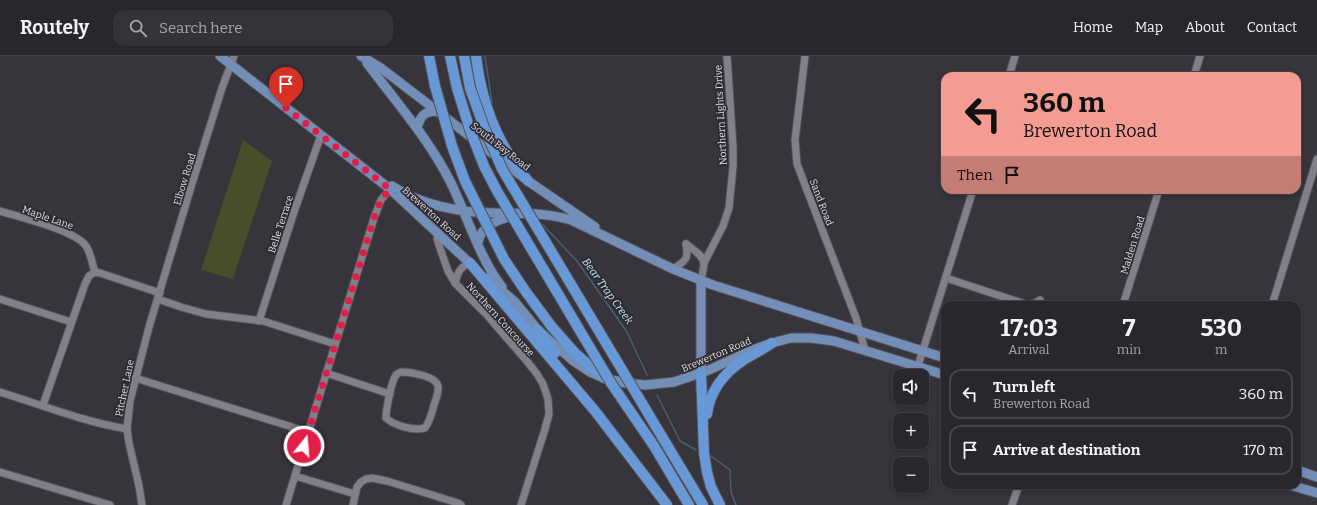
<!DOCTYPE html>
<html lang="en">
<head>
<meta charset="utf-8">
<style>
  :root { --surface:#29272d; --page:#353339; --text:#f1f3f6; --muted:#a5a5aa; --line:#454449 }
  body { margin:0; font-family:Bitter,serif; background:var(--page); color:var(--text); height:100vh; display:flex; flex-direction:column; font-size:15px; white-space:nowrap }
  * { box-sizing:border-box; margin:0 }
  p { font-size:13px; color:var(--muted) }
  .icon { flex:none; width:22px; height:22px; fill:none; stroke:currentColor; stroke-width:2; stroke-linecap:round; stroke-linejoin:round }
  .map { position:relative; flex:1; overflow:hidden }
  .drawer { position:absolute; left:941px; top:245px; width:360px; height:188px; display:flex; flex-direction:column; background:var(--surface); border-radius:12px; box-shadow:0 2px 6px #0003,0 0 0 1px var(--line) }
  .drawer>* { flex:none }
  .top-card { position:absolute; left:941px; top:16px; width:360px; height:122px; border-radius:12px; box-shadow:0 2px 6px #0003,0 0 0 1px var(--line); background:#f59c92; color:#111; overflow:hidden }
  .controls { position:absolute; left:893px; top:313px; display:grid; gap:8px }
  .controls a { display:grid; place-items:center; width:36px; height:36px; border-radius:8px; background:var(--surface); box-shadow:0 2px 6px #0003,0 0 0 1px var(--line); font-size:20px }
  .pin { position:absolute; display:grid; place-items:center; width:34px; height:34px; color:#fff; margin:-41px -17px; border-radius:50% 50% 50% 0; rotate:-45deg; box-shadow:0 0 4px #0007 }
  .pin .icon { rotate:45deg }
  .me { position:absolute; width:44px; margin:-22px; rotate:17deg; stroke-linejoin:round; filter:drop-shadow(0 0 3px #0008) }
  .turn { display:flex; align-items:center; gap:14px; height:84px; padding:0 16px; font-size:18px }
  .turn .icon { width:52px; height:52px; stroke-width:2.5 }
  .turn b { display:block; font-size:28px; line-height:34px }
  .then { display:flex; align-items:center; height:38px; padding:0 16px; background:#0003; gap:8px; font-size:15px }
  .eta { display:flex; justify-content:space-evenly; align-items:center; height:68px; text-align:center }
  .eta b { font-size:24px; font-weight:700; line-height:28px }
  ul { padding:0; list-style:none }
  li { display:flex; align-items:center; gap:12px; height:50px; margin:0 8px 6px; padding:0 8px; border:2px solid var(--line); border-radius:12px }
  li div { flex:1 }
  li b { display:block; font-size:15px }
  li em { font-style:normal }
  header { display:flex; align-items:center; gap:24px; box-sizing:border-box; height:56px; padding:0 20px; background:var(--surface); border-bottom:1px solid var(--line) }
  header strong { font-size:19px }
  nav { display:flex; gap:22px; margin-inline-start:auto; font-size:14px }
  .search { width:280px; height:36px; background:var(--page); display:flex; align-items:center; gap:10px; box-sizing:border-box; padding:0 14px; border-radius:12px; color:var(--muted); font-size:15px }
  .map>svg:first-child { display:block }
  .green { fill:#464e2a }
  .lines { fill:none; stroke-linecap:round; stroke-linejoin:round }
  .stream { stroke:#48606d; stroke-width:1.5 }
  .minor-casing { stroke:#545258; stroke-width:9 }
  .major-casing { stroke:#545258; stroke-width:11 }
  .highway-casing { stroke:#545258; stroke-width:12 }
  .minor { stroke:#827f88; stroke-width:7 }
  .major { stroke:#738eb7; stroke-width:9 }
  .highway { stroke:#6998d7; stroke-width:10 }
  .highway-bridge-casing { stroke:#545258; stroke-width:12; stroke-linecap:butt }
  .highway-bridge { stroke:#6998d7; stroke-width:10 }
  .route { stroke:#e11d48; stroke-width:7; stroke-dasharray:0 12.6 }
  .labels { text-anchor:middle; stroke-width:3.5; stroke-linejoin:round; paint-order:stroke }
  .street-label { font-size:10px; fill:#dfdde2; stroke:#2d2a31 }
  .water-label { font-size:11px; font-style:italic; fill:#c3e4f8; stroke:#2d2a31 }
</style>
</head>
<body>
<header>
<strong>Routely</strong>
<div class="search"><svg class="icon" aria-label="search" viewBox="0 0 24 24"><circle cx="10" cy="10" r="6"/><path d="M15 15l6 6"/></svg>Search here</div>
<nav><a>Home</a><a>Map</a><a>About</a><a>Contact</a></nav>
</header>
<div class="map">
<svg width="1317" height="449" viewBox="0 0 1317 449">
  <rect width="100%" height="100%" fill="#37343c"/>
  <polygon class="green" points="243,84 272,105 233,223 201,214"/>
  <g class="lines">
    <g class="stream">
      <polyline points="485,0 492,47"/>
      <polyline points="543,169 577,205 627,276 647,319"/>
      <polyline points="657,339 680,385 696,394"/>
      <polyline points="711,400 730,414 731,436 736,449"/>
    </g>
    <g class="minor-casing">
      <g id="minor">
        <polyline points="805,0 795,84 797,108 856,262 865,294"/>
        <polyline points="1009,20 1015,0"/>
        <polyline points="1194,20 1200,0"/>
        <path d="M0,155C19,161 75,174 86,190C91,197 92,208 95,216"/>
        <polyline points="438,177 437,183 441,195 448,215 455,227 486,258 526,304 537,318 543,328 548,343 549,358 545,373 521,449"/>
        <path d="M686,188C692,193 703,199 704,207C704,212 702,219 701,224"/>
        <polyline points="704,207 723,170 729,152 733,111 733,91 727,0"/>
        <path d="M673,213C685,205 689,204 686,188"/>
        <polyline points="95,216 100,217 160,237"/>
        <polyline points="946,222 1028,249 1035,247 1040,244"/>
        <path d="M455,227C458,216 460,211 470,207"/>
        <polyline points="0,243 71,266"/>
        <polyline points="158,243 181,251 206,258 263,265 335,288"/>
        <polyline points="1123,249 1159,134"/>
        <polyline points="1272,249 1317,103"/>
        <polyline points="259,265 294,156 321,79"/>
        <polyline points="918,310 973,134"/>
        <path d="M401,316C410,316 436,320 438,330C439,336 436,343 434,349C432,357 430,365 425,372C414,375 395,370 386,362C386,354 391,326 396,319C398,317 399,317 401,316Z"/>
        <polyline points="326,317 390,338"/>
        <polyline points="135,322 308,376"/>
        <path d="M0,336C42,349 84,366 127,373"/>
        <polyline points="43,349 85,228 89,220 95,216"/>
        <polyline points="0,416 110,449"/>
        <polyline points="295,420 355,438"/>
        <polyline points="142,449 139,430 129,387 127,373 130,345 149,271 191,131 222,32 234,0"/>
        <polyline points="286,449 374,162 381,144 390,133"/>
        <polyline points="353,449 357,431 361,426 366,423 372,422 387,425 458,447 461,449"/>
        <polyline points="1012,449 1019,429"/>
      </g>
    </g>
    <g class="major-casing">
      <g id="major">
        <polyline points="220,0 390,133 474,211"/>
        <polyline points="361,0 381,12 528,125 595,171"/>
        <path d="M367,7C396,46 429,83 451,127C467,160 480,203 502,231"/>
        <path d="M417,72C421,59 424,55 439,55"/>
        <path d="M392,130C421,149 461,157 495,157C521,158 545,156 571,164L673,213L713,229L945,302"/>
        <path d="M478,186C482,169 497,164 512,160"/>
        <polyline points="487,222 515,246 538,274 572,304 590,316 604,322 625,327 645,329 674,326 709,314 750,295 772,287 791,282 811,282 834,285 945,319"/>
        <polyline points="701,224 701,317"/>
        <polyline points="1297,414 1317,421"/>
        <polyline points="1290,429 1317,437"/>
      </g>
    </g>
    <g class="highway-casing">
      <g id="highway">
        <polyline points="429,0 435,30"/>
        <polyline points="450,0 457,32"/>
        <polyline points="464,0 470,32"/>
        <path d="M476,0C480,34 490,68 508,97C513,107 521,116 528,125"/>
        <polyline points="470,207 595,355 667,449"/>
        <polyline points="526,236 552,271 575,297 604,322"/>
        <polyline points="538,274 555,297"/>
        <polyline points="701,317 704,397 707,416 711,431 720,449"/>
        <path d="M707,358C710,334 725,316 745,303C754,298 763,293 772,287"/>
        <polyline points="664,384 703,449"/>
        <polyline points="654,390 689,449"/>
      </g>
    </g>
    <use href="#minor" class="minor"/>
    <use href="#major" class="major"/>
    <use href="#highway" class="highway"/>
    <g class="highway-bridge-casing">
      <g id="highway-bridge">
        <polyline points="435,30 452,90 465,125 504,203 526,236"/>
        <polyline points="457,32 470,74 484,110 497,135 611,327 654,390"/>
        <polyline points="470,32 484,71 502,113 664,384"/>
      </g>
    </g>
    <use href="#highway-bridge" class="highway-bridge"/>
  </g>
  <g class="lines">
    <polyline class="route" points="286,52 390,133 381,144 374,162 304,390"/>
  </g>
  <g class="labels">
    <g class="street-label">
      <text transform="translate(720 59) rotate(-93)" y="4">Northern Lights Drive</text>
      <text transform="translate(501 90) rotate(38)" y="4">South Bay Road</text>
      <text transform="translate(184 123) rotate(-73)" y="4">Elbow Road</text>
      <text transform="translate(822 146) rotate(69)" y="4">Sand Road</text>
      <text transform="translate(432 157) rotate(42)" y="4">Brewerton Road</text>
      <text transform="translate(48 161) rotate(19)" y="4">Maple Lane</text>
      <text transform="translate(280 168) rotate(-72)" y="4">Belle Terrace</text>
      <text transform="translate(1132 189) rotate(-73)" y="4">Malden Road</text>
      <text transform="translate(501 263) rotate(48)" y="4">Northern Concourse</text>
      <text transform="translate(716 298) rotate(-23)" y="4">Brewerton Road</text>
      <text transform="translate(124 332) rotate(-78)" y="4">Pitcher Lane</text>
    </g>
    <g class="water-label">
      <text transform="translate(608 235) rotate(54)" y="4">Bear Trap Creek</text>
    </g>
  </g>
</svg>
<div class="controls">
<a><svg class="icon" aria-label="sound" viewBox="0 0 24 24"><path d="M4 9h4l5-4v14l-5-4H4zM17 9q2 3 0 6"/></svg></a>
<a>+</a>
<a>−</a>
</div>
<div class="pin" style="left:286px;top:52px;background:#d93025"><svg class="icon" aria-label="arrive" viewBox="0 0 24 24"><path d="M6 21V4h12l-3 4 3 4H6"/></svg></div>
<svg class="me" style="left:304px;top:390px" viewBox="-20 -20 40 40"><circle r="17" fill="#e11d48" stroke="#fff" stroke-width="3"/><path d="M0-11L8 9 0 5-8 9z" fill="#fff"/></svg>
<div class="top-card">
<div class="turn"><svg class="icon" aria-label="left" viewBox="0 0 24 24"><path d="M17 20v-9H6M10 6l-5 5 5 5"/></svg><div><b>360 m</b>Brewerton Road</div></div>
<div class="then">Then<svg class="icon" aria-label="arrive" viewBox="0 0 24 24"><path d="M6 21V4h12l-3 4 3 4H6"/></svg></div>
</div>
<section class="drawer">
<div class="eta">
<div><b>17:03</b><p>Arrival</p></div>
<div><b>7</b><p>min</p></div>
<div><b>530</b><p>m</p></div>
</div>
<ul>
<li><svg class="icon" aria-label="left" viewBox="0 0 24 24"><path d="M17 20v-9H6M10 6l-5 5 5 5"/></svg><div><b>Turn left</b><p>Brewerton Road</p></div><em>360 m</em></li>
<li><svg class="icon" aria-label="arrive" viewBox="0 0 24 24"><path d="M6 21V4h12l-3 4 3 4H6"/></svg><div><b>Arrive at destination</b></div><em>170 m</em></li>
</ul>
</section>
</div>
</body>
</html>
